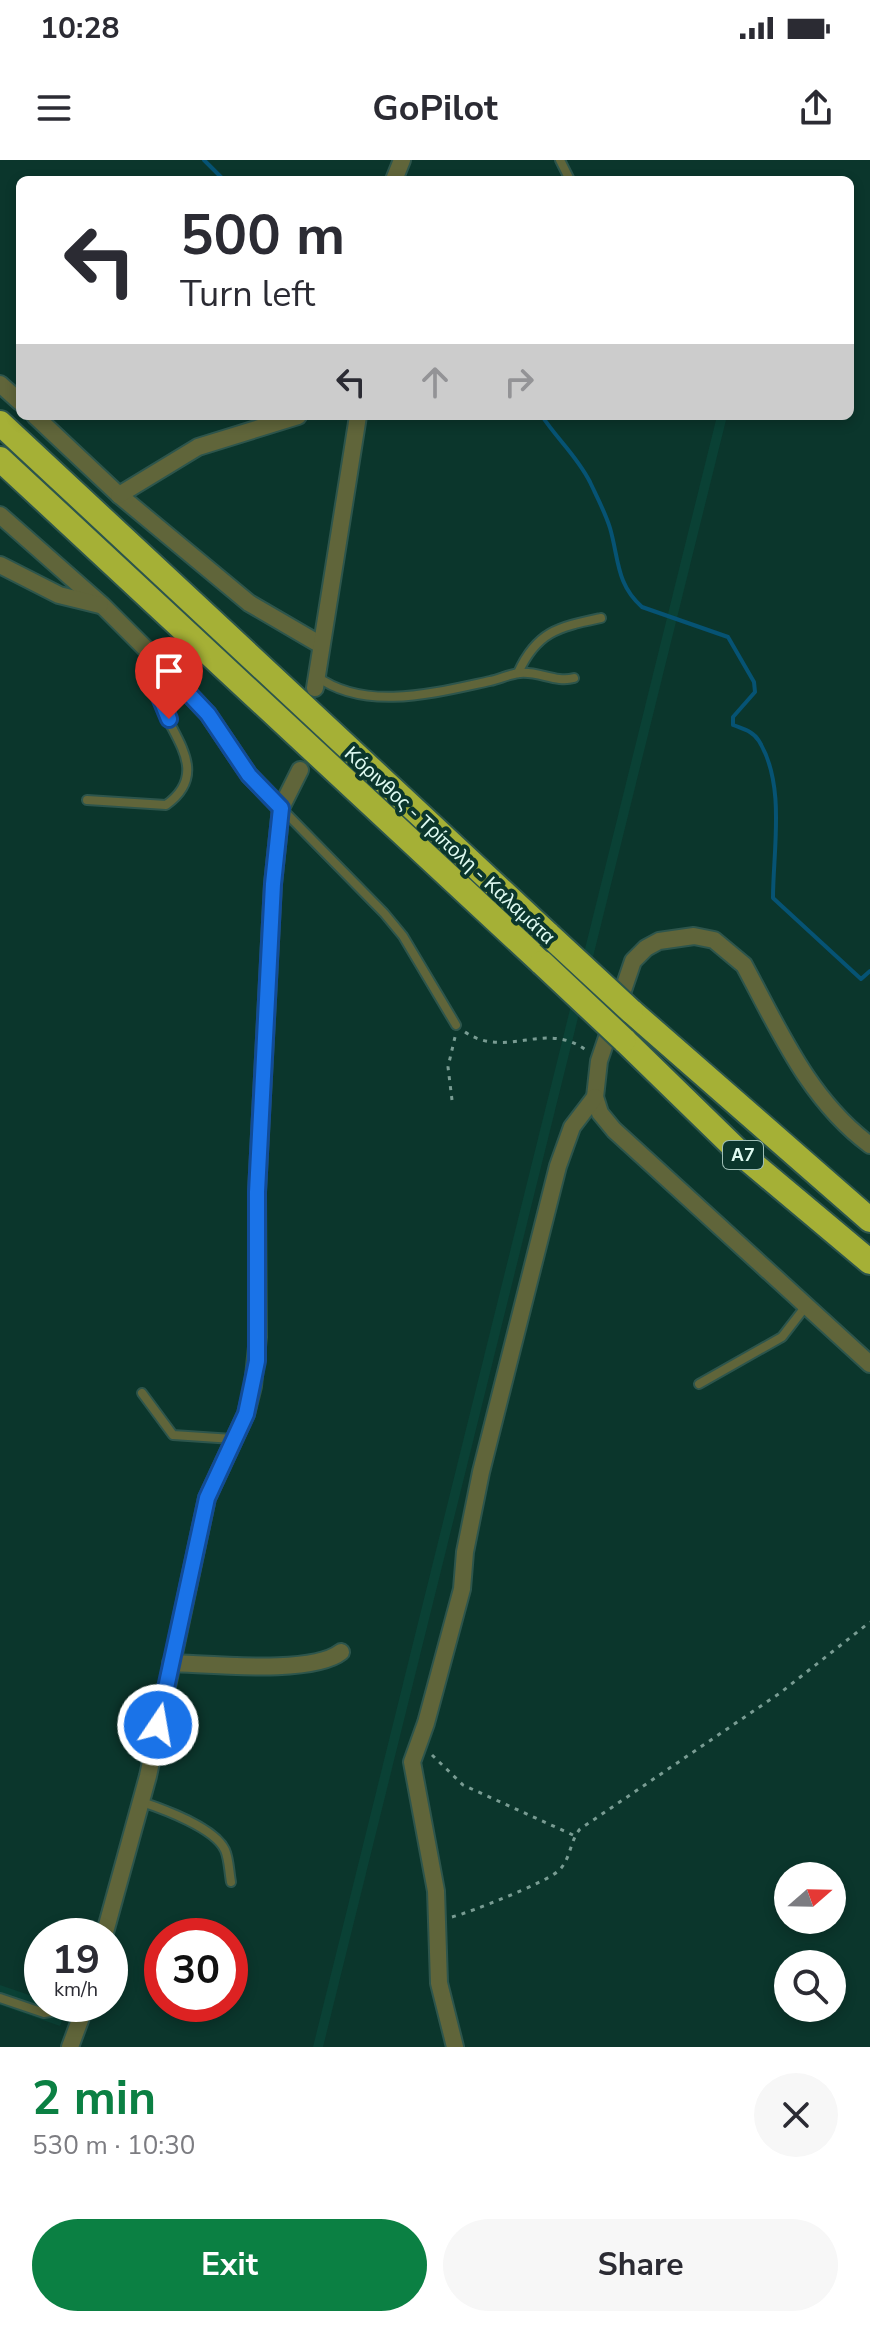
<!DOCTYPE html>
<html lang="en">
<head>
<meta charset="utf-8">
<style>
  :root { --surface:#fff; --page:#f7f7f7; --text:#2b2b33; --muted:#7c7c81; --accent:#0b8043 }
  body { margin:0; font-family:"Nunito Sans",sans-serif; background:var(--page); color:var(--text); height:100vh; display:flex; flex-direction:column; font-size:30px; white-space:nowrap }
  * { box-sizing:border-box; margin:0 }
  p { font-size:26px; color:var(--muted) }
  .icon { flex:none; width:44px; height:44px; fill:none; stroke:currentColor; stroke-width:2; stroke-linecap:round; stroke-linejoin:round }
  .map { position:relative; height:1887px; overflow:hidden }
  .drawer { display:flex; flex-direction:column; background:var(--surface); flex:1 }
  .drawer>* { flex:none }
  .guide { position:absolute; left:16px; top:16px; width:838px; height:244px; border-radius:12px; box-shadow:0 4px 12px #0003; background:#fff; color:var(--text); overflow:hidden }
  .needle { width:52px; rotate:70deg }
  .controls { position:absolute; left:774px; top:1702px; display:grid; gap:16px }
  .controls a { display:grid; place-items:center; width:72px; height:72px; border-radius:50%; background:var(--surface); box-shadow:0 4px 12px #0003; font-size:40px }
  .speed { position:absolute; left:24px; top:1758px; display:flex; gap:16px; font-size:40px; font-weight:700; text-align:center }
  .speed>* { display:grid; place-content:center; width:104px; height:104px; border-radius:50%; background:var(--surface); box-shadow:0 4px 12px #0003; line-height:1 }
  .speed small { font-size:20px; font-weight:400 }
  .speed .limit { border:12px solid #d22; background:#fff; color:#111 }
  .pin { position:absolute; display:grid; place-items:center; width:68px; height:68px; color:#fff; margin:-82px -34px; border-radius:50% 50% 50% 0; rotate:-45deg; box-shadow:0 0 8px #0007 }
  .pin .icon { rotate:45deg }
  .me { position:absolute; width:88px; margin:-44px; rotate:12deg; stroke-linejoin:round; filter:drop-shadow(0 0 6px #0008) }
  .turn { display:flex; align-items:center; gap:28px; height:168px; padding:0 32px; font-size:36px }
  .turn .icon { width:104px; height:104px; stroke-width:2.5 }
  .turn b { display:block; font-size:56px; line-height:68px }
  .lanes { display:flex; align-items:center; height:76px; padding:0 32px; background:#0003; justify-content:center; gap:40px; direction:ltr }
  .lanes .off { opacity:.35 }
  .round { display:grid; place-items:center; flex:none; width:84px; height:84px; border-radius:42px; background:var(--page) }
  .overview { display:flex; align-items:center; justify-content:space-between; height:136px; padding:0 32px }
  h1 { font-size:48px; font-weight:700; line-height:60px; color:var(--accent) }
  .button { display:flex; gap:16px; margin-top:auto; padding:16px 32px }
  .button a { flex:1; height:92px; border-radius:48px; background:var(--accent); color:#fff; font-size:32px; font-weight:700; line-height:92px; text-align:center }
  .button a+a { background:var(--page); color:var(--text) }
  .status { display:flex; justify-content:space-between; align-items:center; height:56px; padding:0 40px; background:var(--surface); direction:ltr }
  .status svg { height:22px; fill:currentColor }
  header { display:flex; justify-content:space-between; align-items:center; height:104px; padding:0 32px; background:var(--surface); font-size:36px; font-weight:700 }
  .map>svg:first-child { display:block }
  .built { fill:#0a4135 }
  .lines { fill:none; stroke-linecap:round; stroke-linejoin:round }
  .stream { stroke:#065374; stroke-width:4 }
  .service-casing { stroke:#2d554c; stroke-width:12 }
  .minor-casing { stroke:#2d554c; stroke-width:20 }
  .motorway-casing { stroke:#2d554c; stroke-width:28 }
  .path { stroke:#799c93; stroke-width:3; stroke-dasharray:4 6; stroke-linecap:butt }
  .service { stroke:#60653a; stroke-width:8 }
  .minor { stroke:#60653a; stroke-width:16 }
  .motorway { stroke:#a5b036; stroke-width:24 }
  .motorway-bridge-casing { stroke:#2d554c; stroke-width:28; stroke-linecap:butt }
  .motorway-bridge { stroke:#a5b036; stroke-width:24 }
  .route-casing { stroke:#114b97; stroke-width:20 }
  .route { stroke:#1a73e8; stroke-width:14 }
  .labels { text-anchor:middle; stroke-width:8; stroke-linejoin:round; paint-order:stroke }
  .shield { fill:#0b362c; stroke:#9fbfb6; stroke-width:2 }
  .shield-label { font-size:18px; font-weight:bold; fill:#defaf1 }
  .street-label { font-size:20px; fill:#defaf1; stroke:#0b362c }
</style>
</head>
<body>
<div class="status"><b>10:28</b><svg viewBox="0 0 49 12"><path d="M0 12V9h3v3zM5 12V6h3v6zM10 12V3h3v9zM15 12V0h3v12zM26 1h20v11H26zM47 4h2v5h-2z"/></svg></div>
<header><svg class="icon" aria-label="menu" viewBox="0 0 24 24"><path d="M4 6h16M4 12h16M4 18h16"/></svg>GoPilot<svg class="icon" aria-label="share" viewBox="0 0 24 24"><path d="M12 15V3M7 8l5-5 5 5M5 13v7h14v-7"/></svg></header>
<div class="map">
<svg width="870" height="1887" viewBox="0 0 870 1887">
  <rect width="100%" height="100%" fill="#0b362c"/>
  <g class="built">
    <polygon points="717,256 727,256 323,1887 313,1887"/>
    <polygon points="0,1825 32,1836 42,1831 42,1844 68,1844 60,1866 0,1845"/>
  </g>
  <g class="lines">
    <g class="stream">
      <polyline points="204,0 224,20"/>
      <path d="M542,256C557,279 577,296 590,322C597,337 605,352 610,368C619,399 616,424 642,447L728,477L754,522L755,532L733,557V565C743,569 753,571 759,581C786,625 773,690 773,738L861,819L870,811"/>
    </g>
    <g class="service-casing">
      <g id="service">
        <polyline points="560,0 570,20"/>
        <path d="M518,513C537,471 559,467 601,458"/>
        <path d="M316,516C365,552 434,533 490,521C500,519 509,514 520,513C539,511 556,523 574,518"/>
        <path d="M87,640L166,645C216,609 163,570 157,530C156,522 157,512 157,504"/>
        <polyline points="282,649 384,753 403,776 456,865"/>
        <polyline points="699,1224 782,1177 806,1146"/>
        <polyline points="142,1233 173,1275 233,1279"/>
        <path d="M142,1642C163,1649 215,1668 225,1690C229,1699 229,1711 231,1722"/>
        <polyline points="0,1838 44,1853 84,1847"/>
      </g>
    </g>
    <g class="minor-casing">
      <g id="minor">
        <polyline points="394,20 402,0"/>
        <polyline points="0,224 20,242"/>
        <polyline points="35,256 119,335 249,443 321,485"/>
        <polyline points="119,335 198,287 298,256"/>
        <polyline points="0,355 102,445 156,499 208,554 249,615 281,648"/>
        <polyline points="0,405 59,435 100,445"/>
        <polyline points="315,528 358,256"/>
        <path d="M870,985C809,940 779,870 744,805L714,780L694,776L659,781L646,788L633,801L599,901L595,937L600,953L614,970L870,1204"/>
        <path d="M171,1503C210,1504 312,1515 341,1492"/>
        <polyline points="104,1776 148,1616 207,1338 246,1254 253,1226 258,1177 257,1032 273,724 281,648 300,610"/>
        <polyline points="70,1887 86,1844"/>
        <polyline points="455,1887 439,1823 436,1731 412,1602 426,1563 462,1429 465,1392 481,1312 558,1006 572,967 595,937"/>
      </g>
    </g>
    <g class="motorway-casing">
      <g id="motorway">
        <polyline points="0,263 549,775"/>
        <polyline points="0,299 542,803"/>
        <polyline points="631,851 870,1060"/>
        <polyline points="624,880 740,993 870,1102"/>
      </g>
    </g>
    <g class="path">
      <path d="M465,872C506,900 546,859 587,891"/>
      <polyline points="452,940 448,907 455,877"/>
      <polyline points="432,1595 463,1625 573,1675"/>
      <path d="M452,1757C471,1752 544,1723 557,1712C571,1701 569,1682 580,1669L780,1533L870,1462"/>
    </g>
    <use href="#service" class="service"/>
    <use href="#minor" class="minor"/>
    <use href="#motorway" class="motorway"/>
    <g class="motorway-bridge-casing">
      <g id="motorway-bridge">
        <polyline points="549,775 631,851"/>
        <polyline points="542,803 624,880"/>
      </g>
    </g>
    <use href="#motorway-bridge" class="motorway-bridge"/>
  </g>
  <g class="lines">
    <g class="route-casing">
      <polyline id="route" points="158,1565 207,1338 246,1254 257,1201 257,1032 273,724 281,648 249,615 208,554 156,499 157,530 169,559"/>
    </g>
    <use href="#route" class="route"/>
  </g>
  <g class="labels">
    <rect class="shield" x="723" y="981" width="40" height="28" rx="6"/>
    <g class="shield-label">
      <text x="743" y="1001">Α7</text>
    </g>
    <g class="street-label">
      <text transform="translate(450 685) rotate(43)" y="7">Κόρινθος - Τρίπολη - Καλαμάτα</text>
    </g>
  </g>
</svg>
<div class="controls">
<a><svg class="needle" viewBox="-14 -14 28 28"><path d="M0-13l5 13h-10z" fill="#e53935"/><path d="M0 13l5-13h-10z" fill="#7c7c81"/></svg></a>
<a><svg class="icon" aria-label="search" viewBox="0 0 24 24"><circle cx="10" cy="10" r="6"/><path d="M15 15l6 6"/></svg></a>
</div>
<div class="speed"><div>19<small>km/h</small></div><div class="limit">30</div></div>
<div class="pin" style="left:169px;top:559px;background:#d93025"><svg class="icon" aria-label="arrive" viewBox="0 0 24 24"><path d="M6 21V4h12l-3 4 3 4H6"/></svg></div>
<svg class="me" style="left:158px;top:1565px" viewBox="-20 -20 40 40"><circle r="17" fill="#1a73e8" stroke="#fff" stroke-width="3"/><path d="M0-11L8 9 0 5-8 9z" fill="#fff"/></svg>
<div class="guide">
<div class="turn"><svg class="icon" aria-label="left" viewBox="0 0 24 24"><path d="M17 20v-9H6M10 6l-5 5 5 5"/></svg><div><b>500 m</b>Turn left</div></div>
<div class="lanes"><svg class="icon" aria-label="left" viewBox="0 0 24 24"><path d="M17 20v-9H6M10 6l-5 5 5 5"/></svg><svg class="icon off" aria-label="ahead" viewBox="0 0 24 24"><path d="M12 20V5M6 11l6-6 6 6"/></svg><svg class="icon off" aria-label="right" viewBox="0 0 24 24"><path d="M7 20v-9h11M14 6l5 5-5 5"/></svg></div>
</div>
</div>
<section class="drawer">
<div class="overview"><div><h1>2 min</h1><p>530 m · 10:30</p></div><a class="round"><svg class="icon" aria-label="close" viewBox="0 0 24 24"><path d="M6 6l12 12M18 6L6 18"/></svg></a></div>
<div class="button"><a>Exit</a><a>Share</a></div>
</section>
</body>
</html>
